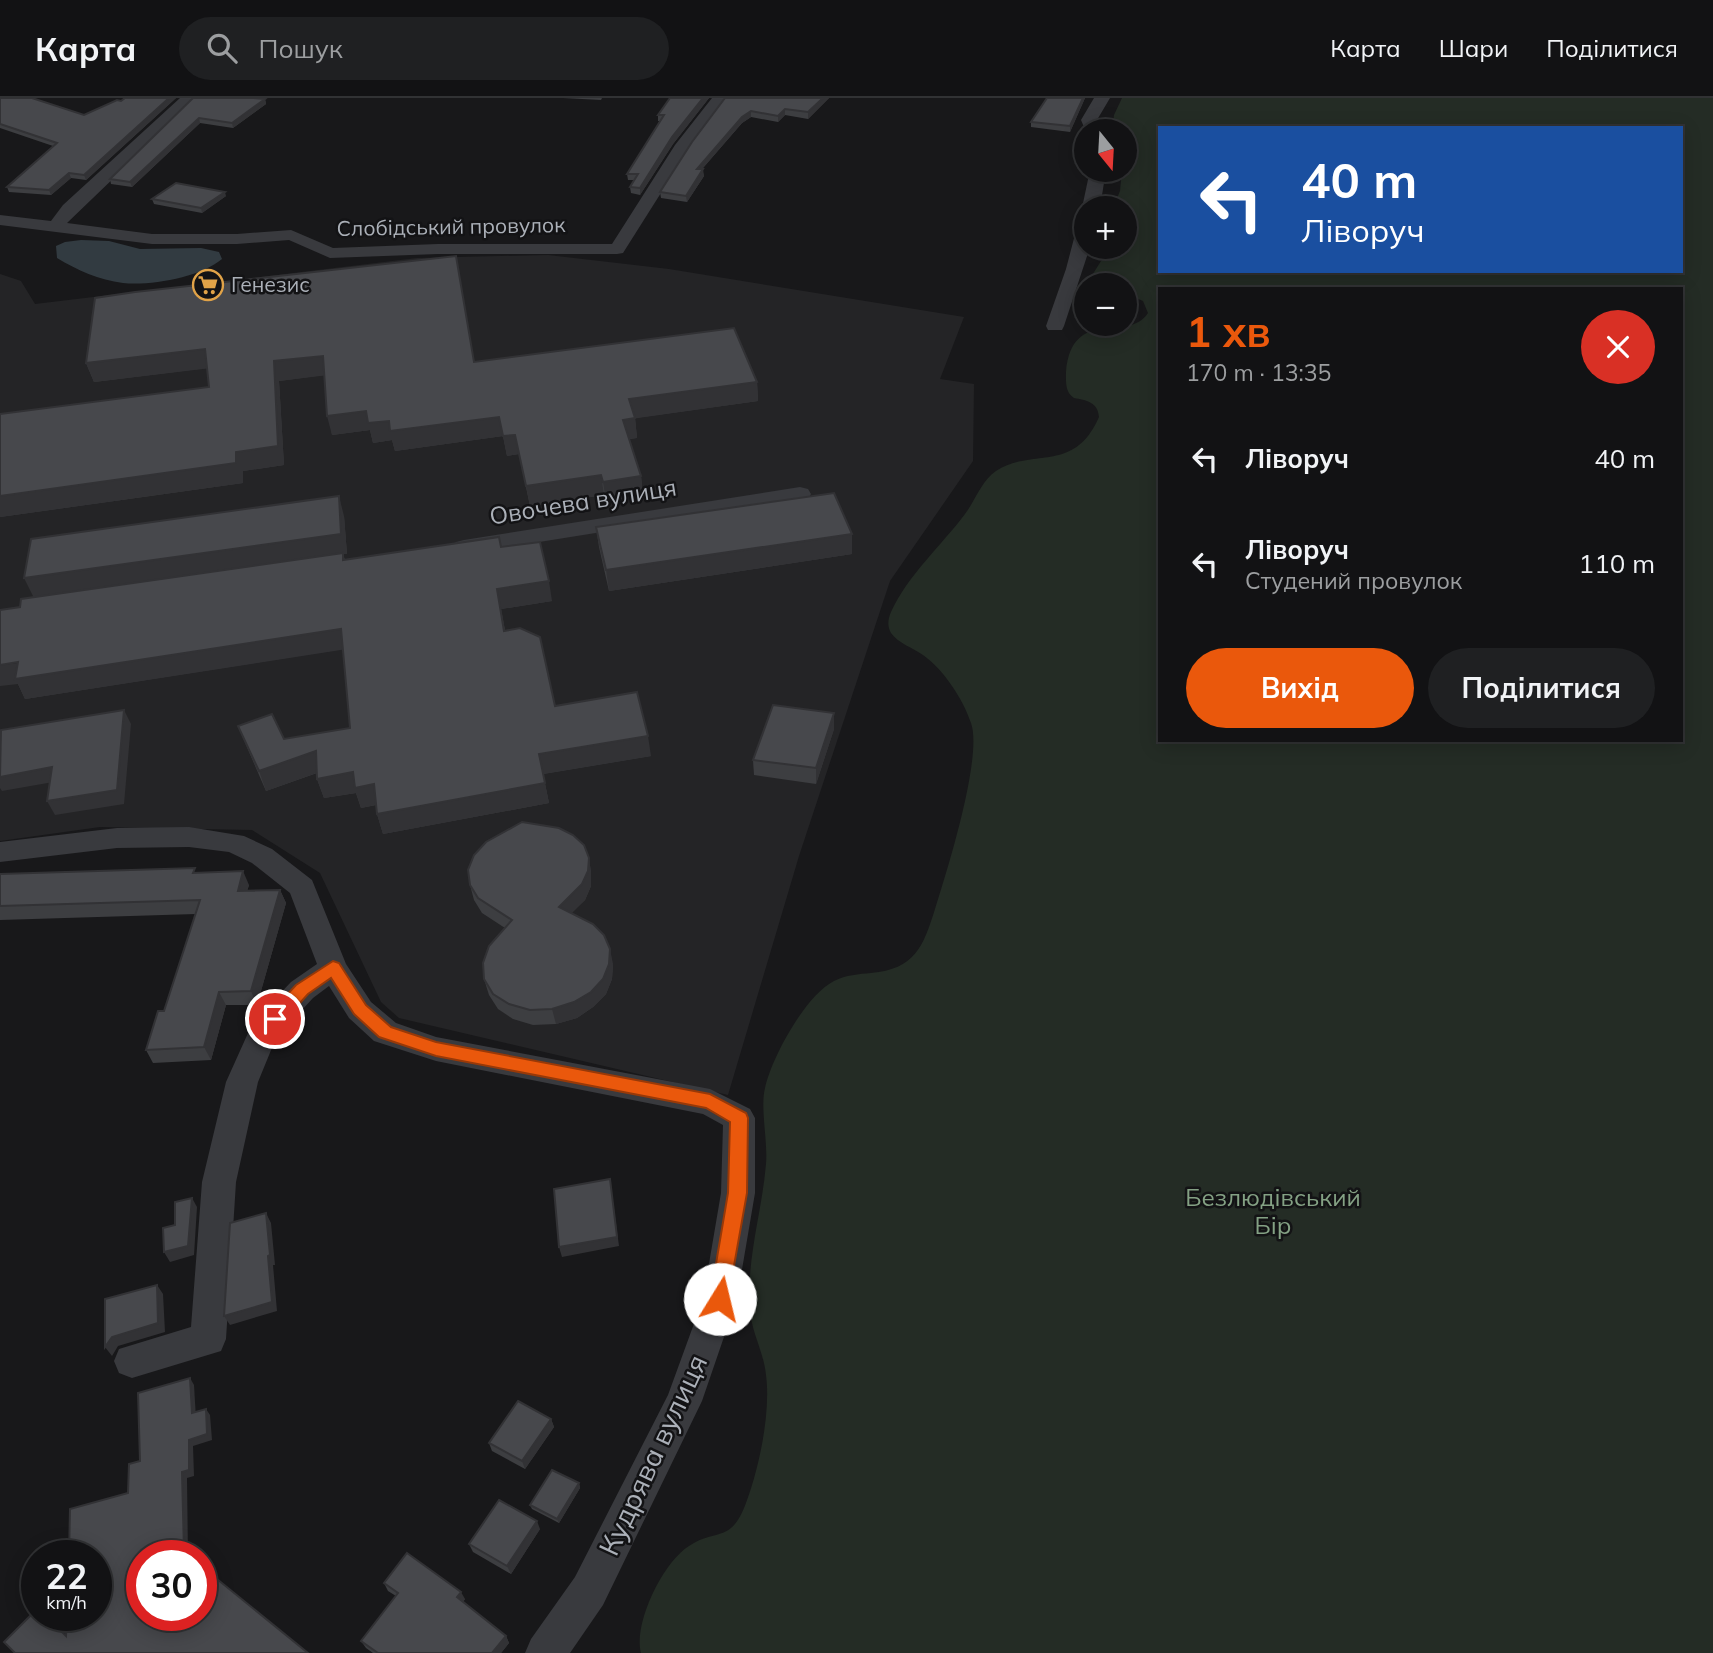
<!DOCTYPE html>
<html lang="uk">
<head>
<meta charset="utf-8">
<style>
  :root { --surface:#121214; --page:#1f2022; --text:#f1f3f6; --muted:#9c9ea0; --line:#313234; --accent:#ea580c }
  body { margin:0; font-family:Mulish,sans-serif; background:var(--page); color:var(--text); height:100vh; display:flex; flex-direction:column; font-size:26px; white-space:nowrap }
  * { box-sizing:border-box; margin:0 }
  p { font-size:23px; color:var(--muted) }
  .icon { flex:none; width:38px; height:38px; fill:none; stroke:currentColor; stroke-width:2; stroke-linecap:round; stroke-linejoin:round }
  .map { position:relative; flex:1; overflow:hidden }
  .sheet { position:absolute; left:1158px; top:189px; width:525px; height:455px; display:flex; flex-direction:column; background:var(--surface); border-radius:0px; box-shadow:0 4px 18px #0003,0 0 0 2px var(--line) }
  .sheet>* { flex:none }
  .hud { position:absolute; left:1158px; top:28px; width:525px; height:147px; border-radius:0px; box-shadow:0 4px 18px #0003,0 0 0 2px var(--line); background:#1a4fa0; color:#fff; overflow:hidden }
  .needle { width:46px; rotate:162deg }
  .tools { position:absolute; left:1074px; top:21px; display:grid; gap:14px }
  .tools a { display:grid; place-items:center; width:63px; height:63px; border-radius:50%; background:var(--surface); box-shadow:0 4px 18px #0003,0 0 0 2px var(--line); font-size:35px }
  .speed { position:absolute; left:21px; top:1442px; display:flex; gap:14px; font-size:35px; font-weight:700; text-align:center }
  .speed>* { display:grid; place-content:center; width:91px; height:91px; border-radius:50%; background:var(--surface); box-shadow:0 4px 18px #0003,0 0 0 2px var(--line); line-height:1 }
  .speed small { font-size:18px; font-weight:400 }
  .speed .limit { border:10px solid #d22; background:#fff; color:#111 }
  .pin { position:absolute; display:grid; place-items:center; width:60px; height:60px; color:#fff; margin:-30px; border:4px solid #fff; border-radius:50%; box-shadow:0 2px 7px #0007 }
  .me { position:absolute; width:77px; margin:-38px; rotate:9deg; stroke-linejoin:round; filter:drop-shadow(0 0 5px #0008) }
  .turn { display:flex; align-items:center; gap:24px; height:147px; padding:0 28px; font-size:32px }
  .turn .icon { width:91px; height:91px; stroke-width:2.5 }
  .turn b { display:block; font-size:49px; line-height:60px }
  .round { display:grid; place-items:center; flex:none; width:74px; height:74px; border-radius:37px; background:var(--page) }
  .head { display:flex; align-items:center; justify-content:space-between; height:119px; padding:0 28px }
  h1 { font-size:42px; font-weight:700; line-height:52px; color:var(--accent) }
  .button { display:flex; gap:14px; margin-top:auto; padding:14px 28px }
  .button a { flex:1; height:80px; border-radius:42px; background:var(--accent); color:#fff; font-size:28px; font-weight:700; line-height:80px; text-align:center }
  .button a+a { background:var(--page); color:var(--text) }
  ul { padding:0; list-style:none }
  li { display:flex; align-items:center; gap:21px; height:105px; padding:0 28px }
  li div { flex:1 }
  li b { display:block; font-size:26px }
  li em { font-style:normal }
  header { display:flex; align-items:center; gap:42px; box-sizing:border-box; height:98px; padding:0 35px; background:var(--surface); border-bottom:2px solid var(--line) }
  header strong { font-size:33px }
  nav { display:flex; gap:38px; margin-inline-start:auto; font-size:24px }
  .search { width:490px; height:63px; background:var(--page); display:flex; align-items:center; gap:18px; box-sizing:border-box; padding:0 24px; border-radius:38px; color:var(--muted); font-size:26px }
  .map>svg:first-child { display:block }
  .built { fill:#242426 }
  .green { fill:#242c25; fill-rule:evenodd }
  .water { fill:#323b41 }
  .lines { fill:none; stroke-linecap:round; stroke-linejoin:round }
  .minor { fill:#393a3e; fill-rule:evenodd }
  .wall { fill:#3d3e41 }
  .shaded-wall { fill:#323235 }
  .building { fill:#47484c; stroke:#323235; stroke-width:2 }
  .route { fill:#ea580c; stroke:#983908; stroke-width:2 }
  .labels { text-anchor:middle; stroke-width:5; stroke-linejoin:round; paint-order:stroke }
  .far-street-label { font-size:21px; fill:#abb0b8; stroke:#131315 }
  .far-poi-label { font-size:21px; fill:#abb0b8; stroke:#131315; text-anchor:start }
  .street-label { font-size:24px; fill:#abb0b8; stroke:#131315 }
  .park-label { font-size:24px; fill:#84a184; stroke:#131315 }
  .near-street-label { font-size:28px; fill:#abb0b8; stroke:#131315 }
</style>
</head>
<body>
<header>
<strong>Карта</strong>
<div class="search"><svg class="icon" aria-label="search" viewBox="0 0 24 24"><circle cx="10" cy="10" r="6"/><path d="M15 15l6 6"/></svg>Пошук</div>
<nav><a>Карта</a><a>Шари</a><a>Поділитися</a></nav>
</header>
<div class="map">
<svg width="1713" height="1555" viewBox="0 0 1713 1555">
  <rect width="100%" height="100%" fill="#18181a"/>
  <polygon class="built" points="548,157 669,171 964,219 940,281 974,286 973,363 890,483 799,758 728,997 399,920 381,904 320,775 252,732 100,729 0,743 0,176 21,183 35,206 417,160"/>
  <path class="green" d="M1122,0H1713V1555H641C633,1526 663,1464 689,1448C716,1430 731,1446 746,1405C759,1370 771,1315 766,1277C764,1254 751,1234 750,1211C746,1162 762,1114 766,1066C768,1043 760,1010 765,990C772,959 805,898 834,883C846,877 859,876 871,875C915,871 923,849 935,811C947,773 983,658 971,625C963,601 944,572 923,557C913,550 898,545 891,535C887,528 888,521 891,514C908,477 941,448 965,416C975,403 982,382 996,373C1034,349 1074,376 1099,319C1098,304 1086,302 1074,300C1065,294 1066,284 1066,274C1072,207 1128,246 1148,215L1143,203L1125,195V187H1098L1091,179L1101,163L1126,151L1125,110H1113L1120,93L1122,72H1125V33H1112L1114,17ZM1160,30H1682V173H1160ZM1160,191H1682V642H1160Z"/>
  <path class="water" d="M81,142L109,143L140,151L201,150L219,154L222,161C201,179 151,188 123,185C99,182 77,172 57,160L56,148L65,144Z"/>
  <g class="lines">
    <g class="minor">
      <polygon points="180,0 197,0 67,125 152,136 237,136 291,132 333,150 438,146 612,146 675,47 712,0 728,0 690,49 623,155 617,156 438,156 330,160 289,142 237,146 152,146 0,127 0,117 51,123 63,107"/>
      <polygon points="1094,0 1110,0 1097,22 1100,33 1087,33 1087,36 1081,22"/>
      <polygon points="1090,72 1106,72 1100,110 1087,110 1087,114 1082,110"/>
      <polygon points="1087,120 1087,149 1090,149 1064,228 1062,232 1048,232 1046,228 1066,171 1078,125"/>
      <polygon points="800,389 808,391 811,396 808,401 464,456 456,454 453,449 456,444 464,442"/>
      <polygon points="189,729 244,738 272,751 312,782 346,866 371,904 396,925 436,939 710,991 750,1011 755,1020 755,1095 737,1201 702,1303 603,1507 570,1555 525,1555 531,1541 575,1479 668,1297 703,1201 721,1095 723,1027 703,1016 436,963 374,943 349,920 329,888 313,900 276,940 258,984 236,1084 226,1241 221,1253 132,1280 119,1275 114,1263 119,1251 191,1229 202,1084 226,984 253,924 291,884 317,866 290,795 252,765 229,754 189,749 117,750 0,764 0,744 117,730"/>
    </g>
  </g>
  <g class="wall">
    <polygon points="0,0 84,17 121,3 125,0 176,0 86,82 71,80 51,97 9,94 7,89 53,48 0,30"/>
    <polygon points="193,0 265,1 266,6 233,30 200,25 132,89 111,86 110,81"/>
    <polygon points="563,0 602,0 601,2"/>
    <polygon points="670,0 709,0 673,46 640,97 631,95 630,89 635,82 628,82 627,76 660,23 658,23 658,17"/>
    <polygon points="725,0 829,0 808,21 785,17 778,24 751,19 742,25 702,71 704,78 687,104 661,100 660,94"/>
    <polygon points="1047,0 1085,0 1070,34 1031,29 1031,24"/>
    <polygon points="226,98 202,115 154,106 152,101"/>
    <polygon points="474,264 757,284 758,303 635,320 637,340 629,341 641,378 643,398 606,403 604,397 530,408 519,356 507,358 503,338 395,353 392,342 373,345 370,332 332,337 324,277 279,283 284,367 243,373 243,385 0,419 0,316 209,289 207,270 94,284 86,265"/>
    <polygon points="344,418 347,456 343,456 345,462 501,449 552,503 501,511 505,532 555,608 651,658 543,676 549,705 383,736 377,716 376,707 361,710 356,695 324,700 317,681 317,675 266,693 246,647 238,628 284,641 350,630 343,551 25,601 18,586 20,509 33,499"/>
    <polygon points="596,429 852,436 852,456 609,493 599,449"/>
    <polygon points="834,615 834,631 816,686 754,677 753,662"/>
    <polygon points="589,760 591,775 591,788 585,802 571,815 613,866 612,881 606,896 593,909 577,920 556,926 533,927 513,921 498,911 489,897 484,881 505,830 482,815 474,802 470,787"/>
    <polygon points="197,775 249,787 247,793 280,792 286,805 257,907 226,907 211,962 153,965 146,952 164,913 196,816 0,822 0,776"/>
    <polygon points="551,1321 554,1329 525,1371 492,1353 489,1345"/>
    <polygon points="579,1385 580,1390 559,1425 532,1411 530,1407"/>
    <polygon points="540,1431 511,1476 473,1454 469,1446"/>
    <polygon points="384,1485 465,1501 463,1504 506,1538 509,1545 501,1555 373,1555 366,1550 361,1543 396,1498 388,1493"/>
  </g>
  <g class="shaded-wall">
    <polygon points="169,0 176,0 86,82 84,77"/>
    <polygon points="703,0 709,0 673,46 640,97 640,90 672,39"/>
    <polygon points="823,0 829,0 808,21 808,14"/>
    <polygon points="1083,0 1085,0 1070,34 1070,28"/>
    <polygon points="265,1 266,6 233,30 232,25"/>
    <polygon points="785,11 785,17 778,24 778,18"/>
    <polygon points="751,13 751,19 742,25 697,77 697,71 742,19"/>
    <polygon points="199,20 200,25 132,89 130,84"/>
    <polygon points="703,71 704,78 687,104 686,98"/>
    <polygon points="69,75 71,80 51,97 49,92"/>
    <polygon points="225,94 226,98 202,115 201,110"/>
    <polygon points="205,251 211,270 94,284 86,265"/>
    <polygon points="323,258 328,277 279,283 284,367 243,373 243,385 0,419 0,398 236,354 274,263"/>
    <polygon points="757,284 758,303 631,321 629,301"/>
    <polygon points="366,313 389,323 499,319 503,338 395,353 392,342 373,345 370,332 332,337 327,318"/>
    <polygon points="635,320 637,340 626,341 623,322"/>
    <polygon points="515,337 519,356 507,358 503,338"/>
    <polygon points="601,377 604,397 530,408 526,388"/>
    <polygon points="641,378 643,398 606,403 603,384"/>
    <polygon points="339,398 344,418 347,456 343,456 348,475 34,500 24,480"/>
    <polygon points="852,436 852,456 609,493 606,472"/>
    <polygon points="549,483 552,503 501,511 497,491"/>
    <polygon points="341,531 347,551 25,601 18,586 0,588 0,567"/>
    <polygon points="124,612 131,626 124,706 55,717 47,703"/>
    <polygon points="834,615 834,631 816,686 816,670"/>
    <polygon points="648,638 651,658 543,676 539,656"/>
    <polygon points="316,653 322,673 266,693 259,673"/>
    <polygon points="52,669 59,683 2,693 0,690 0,679"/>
    <polygon points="353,674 374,686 380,706 361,710 356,695 324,700 317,681"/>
    <polygon points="545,685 549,705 383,736 377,716"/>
    <polygon points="589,760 591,775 591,788 585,802 562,825 559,809"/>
    <polygon points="243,773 249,787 243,806 238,793"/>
    <polygon points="280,792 286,805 257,907 251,893"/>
    <polygon points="610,851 613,866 612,881 606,896 593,909 577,920 556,926 552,911"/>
    <polygon points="219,894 226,907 211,962 204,949"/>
    <polygon points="610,1081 619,1148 562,1159 559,1149"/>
    <polygon points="192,1100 197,1109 194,1157 170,1164 164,1154"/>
    <polygon points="266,1115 271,1125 275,1167 273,1167 277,1213 230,1227 224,1218 268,1158"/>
    <polygon points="157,1187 163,1196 165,1234 118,1248 112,1258 105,1249 112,1239"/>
    <polygon points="190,1280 194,1287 196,1321 192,1315"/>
    <polygon points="206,1311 210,1317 212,1342 193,1348 194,1378 187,1380 188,1458 184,1453 182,1374 189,1342"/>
    <polygon points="551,1321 554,1329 525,1371 522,1363"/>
    <polygon points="579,1385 580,1390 559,1425 557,1421"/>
    <polygon points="537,1423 540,1431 511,1476 507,1468"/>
    <polygon points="461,1494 465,1501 461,1507 457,1499"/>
    <polygon points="506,1538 509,1545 501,1555 492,1555"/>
  </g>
  <g class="building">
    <polygon points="0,0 32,0 84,17 117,2 121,3 125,0 169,0 84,77 69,75 49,92 7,89 57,45 0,26"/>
    <polygon points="193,0 254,0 265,1 232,25 199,20 130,84 110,81"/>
    <polygon points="670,0 703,0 672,39 640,90 630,89 638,76 627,76 664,17 658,17"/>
    <polygon points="725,0 823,0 808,14 785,11 778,18 751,13 742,19 697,71 703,71 686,98 660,94 692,44"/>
    <polygon points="1047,0 1083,0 1070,28 1031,24"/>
    <polygon points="176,85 225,94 201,110 152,101"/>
    <polygon points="456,158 474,264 734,230 757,284 629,301 635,320 623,322 641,378 603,384 601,377 526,388 515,337 503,338 499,319 390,333 389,323 368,325 366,313 327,318 323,258 274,263 278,348 236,354 236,365 0,398 0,316 209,289 205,251 86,265 95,200 135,194"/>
    <polygon points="834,395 852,436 606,472 596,429"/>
    <polygon points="339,398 341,436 24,480 31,441"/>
    <polygon points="499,439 501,449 540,444 549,483 497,491 504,533 520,530 540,539 555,608 637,594 648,638 539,656 545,685 377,716 374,686 355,690 353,674 317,681 316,653 259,673 238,628 272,616 284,641 350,630 341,531 15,581 18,564 0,567 0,512 20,509 21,501 343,455 343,462"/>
    <polygon points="773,607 834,615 816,670 753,662"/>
    <polygon points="124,612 117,692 47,703 52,669 0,679 1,632"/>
    <polygon points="522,724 559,730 573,737 584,747 589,760 588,773 582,786 559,809 593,826 604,837 610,851 609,866 603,881 591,894 574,904 552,911 530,912 509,906 493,896 484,881 483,865 489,848 512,822 478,800 470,787 468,772 474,757 486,744"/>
    <polygon points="195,770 193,775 243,773 238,793 280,792 251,893 219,894 204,949 146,952 158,913 164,913 200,802 0,808 0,776"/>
    <polygon points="610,1081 617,1139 559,1149 554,1091"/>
    <polygon points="192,1100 188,1148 164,1154 163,1130 175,1127 175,1104"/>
    <polygon points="266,1115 270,1157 268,1158 272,1204 224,1218 230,1125"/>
    <polygon points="157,1187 158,1225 112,1239 105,1249 105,1201"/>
    <polygon points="190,1280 192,1315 206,1311 207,1336 189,1342 189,1372 182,1374 184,1453 189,1458 142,1458 142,1517 201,1517 201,1468 308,1555 15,1555 4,1544 37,1511 37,1517 45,1517 66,1538 67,1517 96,1517 96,1458 69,1458 70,1411 128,1395 129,1366 140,1363 138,1295"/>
    <polygon points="518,1303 551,1321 522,1363 489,1345"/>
    <polygon points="552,1372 579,1385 557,1421 530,1407"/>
    <polygon points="499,1402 537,1423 507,1468 469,1446"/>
    <polygon points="407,1455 461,1494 457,1499 506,1538 492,1555 378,1555 361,1543 398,1495 384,1485"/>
  </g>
  <polygon class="route" points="333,863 339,865 366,907 391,929 436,944 710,996 746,1015 748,1020 747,1095 727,1207 720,1210 713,1207 710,1201 728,1095 730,1024 706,1010 436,958 379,939 354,916 331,880 308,896 281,926 269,926 267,921 269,916 296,887"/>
  <defs>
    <g id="supermarket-ring" transform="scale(1.575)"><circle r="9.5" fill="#131315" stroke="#e1a348" stroke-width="1.5"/><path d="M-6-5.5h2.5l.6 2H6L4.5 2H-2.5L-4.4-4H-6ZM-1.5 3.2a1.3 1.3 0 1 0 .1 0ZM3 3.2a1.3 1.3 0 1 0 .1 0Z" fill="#e1a348"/></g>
  </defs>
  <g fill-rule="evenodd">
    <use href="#supermarket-ring" x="208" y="187"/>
  </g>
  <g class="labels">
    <g class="far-street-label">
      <text transform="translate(451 129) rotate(-1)" y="7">Слобідський провулок</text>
    </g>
    <g class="far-poi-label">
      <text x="231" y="194">Генезис</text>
    </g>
    <g class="street-label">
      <text transform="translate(583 404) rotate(-9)" y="8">Овочева вулиця</text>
    </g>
    <g class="park-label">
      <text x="1273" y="1108">Безлюдівський<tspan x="1273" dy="28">Бір</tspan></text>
    </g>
    <g class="near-street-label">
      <text transform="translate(653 1357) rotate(-65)" y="10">Кудрява вулиця</text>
    </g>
  </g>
</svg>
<div class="tools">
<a><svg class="needle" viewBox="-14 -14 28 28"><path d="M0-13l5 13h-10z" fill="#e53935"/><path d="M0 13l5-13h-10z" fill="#9c9ea0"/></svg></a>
<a>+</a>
<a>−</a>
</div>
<div class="speed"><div>22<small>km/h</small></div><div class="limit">30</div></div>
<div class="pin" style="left:275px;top:921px;background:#d93025"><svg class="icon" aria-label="arrive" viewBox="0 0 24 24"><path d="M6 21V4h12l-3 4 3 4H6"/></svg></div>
<svg class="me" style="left:720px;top:1201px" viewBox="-20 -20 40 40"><circle r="19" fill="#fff"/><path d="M0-13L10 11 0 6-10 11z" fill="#ea580c"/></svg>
<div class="hud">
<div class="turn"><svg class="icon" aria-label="left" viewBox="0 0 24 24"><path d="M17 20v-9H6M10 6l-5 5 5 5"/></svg><div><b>40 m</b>Ліворуч</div></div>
</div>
<section class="sheet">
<div class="head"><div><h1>1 хв</h1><p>170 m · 13:35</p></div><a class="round" style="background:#d93025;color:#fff"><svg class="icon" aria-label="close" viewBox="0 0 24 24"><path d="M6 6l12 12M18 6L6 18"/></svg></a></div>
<ul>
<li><svg class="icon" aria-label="left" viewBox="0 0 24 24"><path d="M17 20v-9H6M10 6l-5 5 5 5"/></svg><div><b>Ліворуч</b></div><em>40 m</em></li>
<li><svg class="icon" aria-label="left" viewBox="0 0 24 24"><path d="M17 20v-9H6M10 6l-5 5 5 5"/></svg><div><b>Ліворуч</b><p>Студений провулок</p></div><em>110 m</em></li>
</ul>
<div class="button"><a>Вихід</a><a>Поділитися</a></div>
</section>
</div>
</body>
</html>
